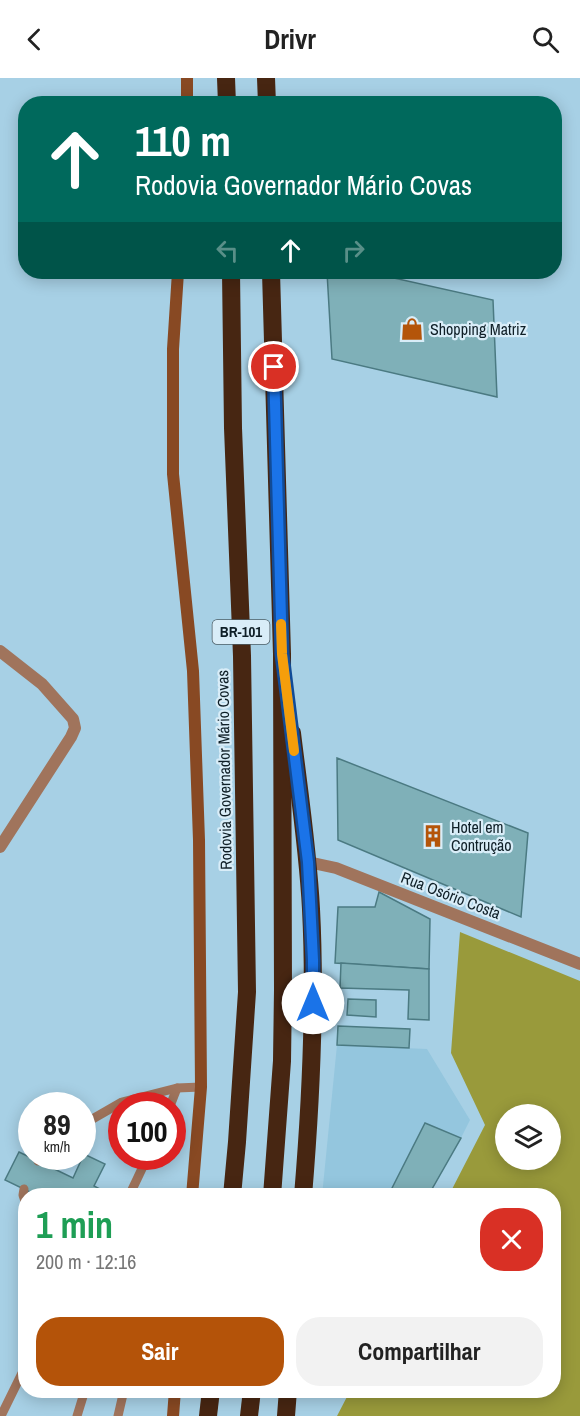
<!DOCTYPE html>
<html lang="pt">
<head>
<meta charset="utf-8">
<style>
  :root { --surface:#fff; --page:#f2f2f2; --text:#222; --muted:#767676; --accent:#b45309 }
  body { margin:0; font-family:"Archivo Narrow",sans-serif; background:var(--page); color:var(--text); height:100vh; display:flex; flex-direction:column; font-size:22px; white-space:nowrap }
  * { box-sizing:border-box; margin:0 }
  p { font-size:20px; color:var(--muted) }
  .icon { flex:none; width:33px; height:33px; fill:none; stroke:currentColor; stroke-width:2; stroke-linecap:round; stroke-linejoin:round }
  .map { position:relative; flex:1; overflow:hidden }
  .side { position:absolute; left:18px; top:1110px; width:543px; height:210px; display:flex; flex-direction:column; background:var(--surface); border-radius:24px; box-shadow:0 3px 15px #0003 }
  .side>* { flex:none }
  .top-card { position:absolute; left:18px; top:18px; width:544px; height:183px; border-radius:24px; box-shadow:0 3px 15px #0003; background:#00695c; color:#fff; overflow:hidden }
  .fabs { position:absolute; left:495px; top:1026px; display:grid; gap:12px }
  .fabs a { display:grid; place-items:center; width:66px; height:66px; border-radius:50%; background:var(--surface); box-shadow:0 3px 15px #0003; font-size:30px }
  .speed { position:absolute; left:18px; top:1014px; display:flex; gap:12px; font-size:30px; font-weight:700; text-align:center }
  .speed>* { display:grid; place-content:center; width:78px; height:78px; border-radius:50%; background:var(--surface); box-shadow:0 3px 15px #0003; line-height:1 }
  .speed small { font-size:15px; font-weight:400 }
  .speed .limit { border:9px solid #d22; background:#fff; color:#111 }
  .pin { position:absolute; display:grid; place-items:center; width:51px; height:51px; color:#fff; margin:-26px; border:3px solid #fff; border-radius:50%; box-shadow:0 2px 6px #0007 }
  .me { position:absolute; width:66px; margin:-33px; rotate:0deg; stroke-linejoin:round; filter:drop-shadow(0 0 4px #0008) }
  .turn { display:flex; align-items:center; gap:21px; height:126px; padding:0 18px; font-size:27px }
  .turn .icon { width:78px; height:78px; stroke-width:2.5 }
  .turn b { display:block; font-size:42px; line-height:51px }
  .lanes { display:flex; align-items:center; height:57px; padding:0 18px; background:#0003; justify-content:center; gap:30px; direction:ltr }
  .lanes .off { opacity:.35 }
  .round { display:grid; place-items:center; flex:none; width:63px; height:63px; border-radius:24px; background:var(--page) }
  .head { display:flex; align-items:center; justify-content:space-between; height:102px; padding:0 18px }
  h1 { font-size:36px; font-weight:700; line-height:45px; color:#1e9e55 }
  .primary-button { display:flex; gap:12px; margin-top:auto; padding:12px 18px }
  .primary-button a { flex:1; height:69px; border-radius:24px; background:var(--accent); color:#fff; font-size:24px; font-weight:700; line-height:69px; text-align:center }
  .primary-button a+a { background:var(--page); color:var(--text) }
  header { display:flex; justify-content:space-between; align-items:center; height:78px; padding:0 18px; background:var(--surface); font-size:27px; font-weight:700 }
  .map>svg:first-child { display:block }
  .built { fill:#94c6de }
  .forest { fill:#999a3b; fill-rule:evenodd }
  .building { fill:#7fb0b8; stroke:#4b7a82; stroke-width:1.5 }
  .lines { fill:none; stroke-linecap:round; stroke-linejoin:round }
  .lane { stroke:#a0745c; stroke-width:9 }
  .street { stroke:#a0745c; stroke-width:12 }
  .secondary { stroke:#884923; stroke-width:12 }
  .highway { stroke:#472612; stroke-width:18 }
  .route-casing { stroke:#114b97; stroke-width:15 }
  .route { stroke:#1a73e8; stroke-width:10 }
  .slow { stroke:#f59e0b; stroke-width:10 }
  .labels { text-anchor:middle; stroke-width:4.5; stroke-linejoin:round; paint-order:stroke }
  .shield { fill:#d9edf8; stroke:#4c5d66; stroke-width:1.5 }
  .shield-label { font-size:15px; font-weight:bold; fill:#0f1f27 }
  .poi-label { font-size:16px; fill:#0f1f27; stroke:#d9edf8; text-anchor:start }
  .street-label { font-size:16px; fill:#0f1f27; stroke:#d9edf8 }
</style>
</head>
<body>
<header><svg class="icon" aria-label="back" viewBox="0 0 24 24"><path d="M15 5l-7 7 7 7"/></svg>Drivr<svg class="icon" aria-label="search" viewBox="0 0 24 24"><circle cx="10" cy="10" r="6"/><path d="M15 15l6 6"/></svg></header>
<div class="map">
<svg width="580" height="1338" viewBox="0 0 580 1338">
  <rect width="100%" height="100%" fill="#a7d0e5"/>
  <polygon class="built" points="337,967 427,971 470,1042 461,1060 425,1045 388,1117 322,1118"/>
  <path class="forest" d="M460,854L580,903V1338H337L350,1313L554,1312V1118L449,1117L485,1047L451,975ZM506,1036H550V1082H506Z"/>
  <g class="building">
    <polygon points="327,194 367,194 493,222 497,319 332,281"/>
    <polygon points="337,680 528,755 521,839 338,762"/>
    <polygon points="379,814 430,841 429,891 335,885 338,829 375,829"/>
    <polygon points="341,885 429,891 429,942 408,941 409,912 340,910"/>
    <polygon points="348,921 376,922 376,939 347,937"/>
    <polygon points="338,948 410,951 409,970 337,967"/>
    <polygon points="425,1045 461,1060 428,1118 388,1118"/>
    <polygon points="19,1074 73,1100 84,1076 105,1086 94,1108 113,1118 38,1118 5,1102"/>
  </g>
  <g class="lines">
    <g class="lane">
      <polyline points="170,1028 177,1010"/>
      <polyline points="82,1047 122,1024 177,1010 201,1009"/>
      <polyline points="38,1083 43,1078"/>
      <polyline points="24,1111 23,1117 26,1126"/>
      <polyline points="129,1118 148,1078"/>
      <polyline points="1,1338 26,1287"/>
      <polyline points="77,1338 85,1312"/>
      <polyline points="118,1338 124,1312"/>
    </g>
    <g class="street">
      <polyline points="0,573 42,606 73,641 75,650 71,659 0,769"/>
      <polyline points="308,784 336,790 580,886"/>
    </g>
    <g class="secondary">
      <polyline points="187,26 187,0"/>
      <polyline points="178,194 173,271 173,396 193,593 199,762 201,1009 192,1118"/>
      <polyline points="173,1338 175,1312"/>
    </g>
    <g class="highway">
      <polyline points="226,0 227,26"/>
      <polyline points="266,0 267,26"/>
      <polyline points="231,194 233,350 242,578 247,914 237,1064 232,1118"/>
      <polyline points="271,194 282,576 283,912 282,983 272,1118"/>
      <path d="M292,655C299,713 308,772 311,831C316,927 311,1022 303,1118"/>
      <polyline points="208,1338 211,1312"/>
      <polyline points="249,1338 252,1312"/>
      <polyline points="286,1338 288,1312"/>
    </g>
  </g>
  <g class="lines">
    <g class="route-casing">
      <polyline id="route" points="274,289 282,576 308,784 313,882 313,925"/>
    </g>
    <use href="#route" class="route"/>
    <polyline class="slow" points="281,546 282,576 294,673"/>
  </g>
  <defs>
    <g id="shop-bare" transform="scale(1.8)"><path d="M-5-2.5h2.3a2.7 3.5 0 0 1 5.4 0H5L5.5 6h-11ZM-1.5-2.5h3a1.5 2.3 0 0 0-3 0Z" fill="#b4550a" stroke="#d9edf8" stroke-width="2.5" paint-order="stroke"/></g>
    <g id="building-bare" transform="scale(1.8)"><path d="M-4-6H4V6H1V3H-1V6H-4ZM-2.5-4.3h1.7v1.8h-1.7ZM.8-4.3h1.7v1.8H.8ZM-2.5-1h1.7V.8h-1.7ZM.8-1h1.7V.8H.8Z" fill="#b4550a" stroke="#d9edf8" stroke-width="2.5" paint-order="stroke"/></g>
  </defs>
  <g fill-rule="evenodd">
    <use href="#shop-bare" x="412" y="251"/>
    <use href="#building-bare" x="433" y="758"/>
  </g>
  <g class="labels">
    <rect class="shield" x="212.5" y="542" width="57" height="24" rx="4.5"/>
    <g class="shield-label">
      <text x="241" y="559">BR-101</text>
    </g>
    <g class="poi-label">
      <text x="430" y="257">Shopping Matriz</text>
      <text x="451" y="755">Hotel em<tspan x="451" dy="18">Contrução</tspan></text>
    </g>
    <g class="street-label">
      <text transform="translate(224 692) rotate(-91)" y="6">Rodovia Governador Mário Covas</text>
      <text transform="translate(451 817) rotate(21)" y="6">Rua Osório Costa</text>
    </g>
  </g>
</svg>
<div class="fabs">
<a><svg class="icon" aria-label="layers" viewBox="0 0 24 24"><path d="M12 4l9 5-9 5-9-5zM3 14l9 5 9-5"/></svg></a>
</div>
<div class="speed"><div>89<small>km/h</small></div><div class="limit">100</div></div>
<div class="pin" style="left:274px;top:289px;background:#d93025"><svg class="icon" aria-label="arrive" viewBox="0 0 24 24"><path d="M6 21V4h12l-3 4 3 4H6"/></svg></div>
<svg class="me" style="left:313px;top:925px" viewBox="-20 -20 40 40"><circle r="19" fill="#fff"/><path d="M0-13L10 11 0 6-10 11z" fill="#1a73e8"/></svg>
<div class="top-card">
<div class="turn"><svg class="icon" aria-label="ahead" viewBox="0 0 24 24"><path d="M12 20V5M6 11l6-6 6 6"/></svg><div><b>110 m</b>Rodovia Governador Mário Covas</div></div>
<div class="lanes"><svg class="icon off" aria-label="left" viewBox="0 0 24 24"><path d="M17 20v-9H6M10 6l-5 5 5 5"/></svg><svg class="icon" aria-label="ahead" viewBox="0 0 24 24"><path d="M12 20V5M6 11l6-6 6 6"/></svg><svg class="icon off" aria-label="right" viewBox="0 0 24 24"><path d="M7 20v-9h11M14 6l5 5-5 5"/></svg></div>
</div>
<section class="side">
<div class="head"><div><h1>1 min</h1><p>200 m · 12:16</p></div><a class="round" style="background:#d93025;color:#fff"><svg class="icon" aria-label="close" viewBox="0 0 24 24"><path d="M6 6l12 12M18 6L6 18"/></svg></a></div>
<div class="primary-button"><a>Sair</a><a>Compartilhar</a></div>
</section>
</div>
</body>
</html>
